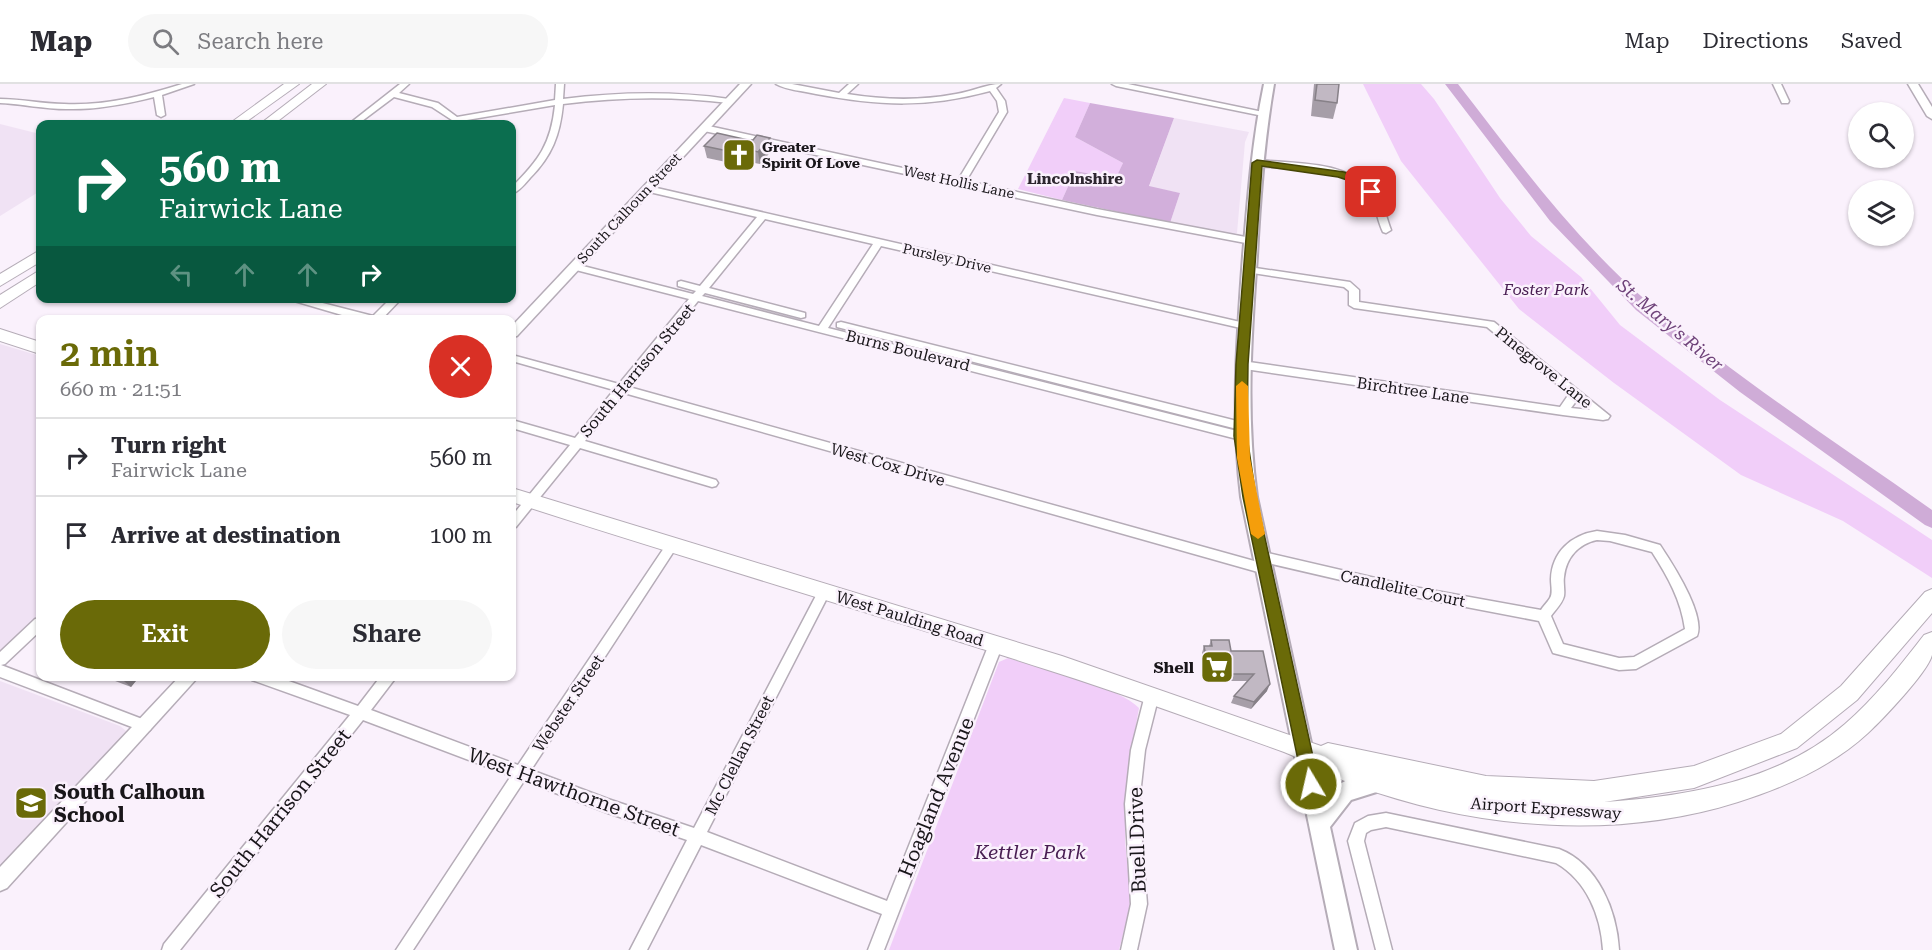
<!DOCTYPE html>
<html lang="en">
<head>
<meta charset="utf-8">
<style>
  :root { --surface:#fff; --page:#f7f7f7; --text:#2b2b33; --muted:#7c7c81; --line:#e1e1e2; --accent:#6a6a08 }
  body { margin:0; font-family:"Roboto Serif",serif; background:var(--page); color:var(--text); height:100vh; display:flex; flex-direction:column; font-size:22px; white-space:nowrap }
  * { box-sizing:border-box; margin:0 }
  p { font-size:20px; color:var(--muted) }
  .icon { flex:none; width:33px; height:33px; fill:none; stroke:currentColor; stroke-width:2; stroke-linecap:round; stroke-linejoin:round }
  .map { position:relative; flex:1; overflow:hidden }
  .side { position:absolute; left:36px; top:231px; width:480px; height:366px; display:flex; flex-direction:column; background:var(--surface); border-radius:12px; box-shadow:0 2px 4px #0004 }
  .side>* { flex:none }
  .banner { position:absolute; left:36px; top:36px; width:480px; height:183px; border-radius:12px; box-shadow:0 2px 4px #0004; background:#0b6e4f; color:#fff; overflow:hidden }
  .buttons { position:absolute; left:1848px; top:18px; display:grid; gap:12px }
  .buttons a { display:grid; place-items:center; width:66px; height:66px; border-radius:50%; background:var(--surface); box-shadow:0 2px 4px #0004; font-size:30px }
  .pin { position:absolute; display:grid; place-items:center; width:51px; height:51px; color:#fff; margin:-26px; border-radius:12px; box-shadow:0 3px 9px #0006 }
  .me { position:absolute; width:66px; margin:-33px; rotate:351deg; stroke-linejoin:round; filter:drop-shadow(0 0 4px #0008) }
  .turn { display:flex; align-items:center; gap:21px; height:126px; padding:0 24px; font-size:27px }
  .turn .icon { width:78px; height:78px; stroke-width:2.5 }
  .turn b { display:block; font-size:42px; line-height:51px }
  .lanes { display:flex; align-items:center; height:57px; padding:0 24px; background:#0003; justify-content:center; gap:30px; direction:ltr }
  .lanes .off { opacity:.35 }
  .round { display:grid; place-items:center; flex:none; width:63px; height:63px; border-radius:32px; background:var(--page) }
  .headline { display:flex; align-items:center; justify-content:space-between; height:102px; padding:0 24px }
  h1 { font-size:36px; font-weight:600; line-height:45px; color:var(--accent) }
  .primary-button { display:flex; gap:12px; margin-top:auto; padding:12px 24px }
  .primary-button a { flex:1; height:69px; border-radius:36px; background:var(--accent); color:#fff; font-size:24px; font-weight:600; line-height:69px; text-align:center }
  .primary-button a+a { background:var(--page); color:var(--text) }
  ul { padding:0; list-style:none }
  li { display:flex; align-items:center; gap:18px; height:78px; padding:0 24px; border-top:2px solid var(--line) }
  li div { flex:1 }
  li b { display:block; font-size:22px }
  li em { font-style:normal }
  header { display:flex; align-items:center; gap:36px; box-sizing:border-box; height:84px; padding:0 30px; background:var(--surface); border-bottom:2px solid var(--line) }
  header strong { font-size:28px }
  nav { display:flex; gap:33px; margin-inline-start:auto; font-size:21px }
  .search { width:420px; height:54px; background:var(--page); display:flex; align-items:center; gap:15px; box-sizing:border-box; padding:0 21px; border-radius:33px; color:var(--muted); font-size:22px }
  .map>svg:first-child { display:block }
  .built { fill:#f0e2f4 }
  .green { fill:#f1cef9 }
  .forest { fill:#d2afdb }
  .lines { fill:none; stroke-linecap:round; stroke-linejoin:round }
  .river { fill:#cfacd7; fill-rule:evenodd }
  .minor-casing { stroke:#b5acb7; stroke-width:3 }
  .tertiary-casing { stroke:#b5acb7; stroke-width:3 }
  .secondary-casing { stroke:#b5acb7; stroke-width:4 }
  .primary-casing { stroke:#b5acb7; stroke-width:2 }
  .trunk-casing { stroke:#b5acb7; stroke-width:2 }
  .minor { fill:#fff; fill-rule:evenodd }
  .tertiary { fill:#fff; fill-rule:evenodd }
  .secondary { fill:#fff; fill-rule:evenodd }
  .primary { fill:#fff; fill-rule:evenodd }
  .trunk { fill:#fff; fill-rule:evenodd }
  .wall { fill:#a69ea8 }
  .shaded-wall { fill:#878188 }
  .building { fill:#c1b8c3; stroke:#878188; stroke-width:1.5 }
  .route { fill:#6a6a08; stroke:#454505; stroke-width:1.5 }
  .slow { fill:#f59e0b }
  .labels { text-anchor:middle; stroke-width:5; stroke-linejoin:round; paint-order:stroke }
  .far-poi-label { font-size:14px; font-weight:bold; fill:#19161a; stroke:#faf1fc; text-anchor:start }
  .far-street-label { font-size:14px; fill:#19161a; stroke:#faf1fc }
  .far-neighbourhood-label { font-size:15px; font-weight:bold; fill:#2d262f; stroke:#faf1fc }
  .park-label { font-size:16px; font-style:italic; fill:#491e53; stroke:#faf1fc }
  .street-label { font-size:16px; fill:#19161a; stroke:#faf1fc }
  .poi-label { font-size:16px; font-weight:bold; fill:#19161a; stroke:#faf1fc; text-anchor:end }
  .water-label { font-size:18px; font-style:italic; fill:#6f437a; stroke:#faf1fc }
  .near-poi-label { font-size:20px; font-weight:bold; fill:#19161a; stroke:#faf1fc; text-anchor:start }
  .near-street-label { font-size:20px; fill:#19161a; stroke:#faf1fc }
  .near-park-label { font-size:20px; font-style:italic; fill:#491e53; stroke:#faf1fc }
</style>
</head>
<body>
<header>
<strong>Map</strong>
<div class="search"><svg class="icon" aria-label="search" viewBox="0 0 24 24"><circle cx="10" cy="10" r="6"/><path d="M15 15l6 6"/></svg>Search here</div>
<nav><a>Map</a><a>Directions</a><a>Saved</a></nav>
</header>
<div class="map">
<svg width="1932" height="866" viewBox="0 0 1932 866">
  <rect width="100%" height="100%" fill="#faf1fc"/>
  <g class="built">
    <polygon points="1174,34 1249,48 1245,58 1237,149 1233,150 1170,139 1180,109 1149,103"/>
    <polygon points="0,40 40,50 40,107 0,132"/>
    <polygon points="0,260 40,272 40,529 0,567"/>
    <polygon points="0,597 120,642 126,647 125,652 0,785"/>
  </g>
  <g class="green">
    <polygon points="1363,0 1421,0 1434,15 1500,114 1531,152 1581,193 1620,241 1720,316 1932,456 1932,494 1843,437 1741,391 1614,299 1519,225 1401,77"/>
    <polygon points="1064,14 1090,19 1075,53 1123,79 1117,94 1075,87 1062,116 1018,105"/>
    <path d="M1008,574C1039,584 1118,602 1139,624L1127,691L1125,757L1131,819L1119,866H889L999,578Z"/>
  </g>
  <polygon class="forest" points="1090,19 1174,34 1149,102 1180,109 1170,139 1062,116 1075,87 1116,94 1123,79 1075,53"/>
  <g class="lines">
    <path class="river" d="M1445,0H1458C1517,76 1575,156 1649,219C1738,295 1837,359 1932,426V444L1925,441L1740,308L1636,226L1550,137Z"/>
    <g class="minor-casing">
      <g id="minor">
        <path d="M182,0H194L162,11L165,31L161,33L157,31L154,13C126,20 96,26 66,25C44,25 22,20 0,19V15C22,15 43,20 64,20C104,22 144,12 182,0Z"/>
        <path d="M400,0H409L399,9L438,19L457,33L555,16L556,0H564L563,15C619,8 673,7 729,15L733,17L729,19C673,12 619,13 563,20C560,51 552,72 530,94C525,100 519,107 512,110V103C539,76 551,60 555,21L455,38L432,23L394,13L358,40H349Z"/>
        <path d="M776,0H792L839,9L849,0H858L847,10C884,16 919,17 956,10C971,8 986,0 1001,0L996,4L1005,17L1007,28L966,97L1097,125L1251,154L1256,157L1251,160L1097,131L704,47L700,44L704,41L958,96L999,28L997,17L990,7C927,24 880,22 816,10C804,7 786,6 776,0Z"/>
        <polygon points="1112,0 1128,0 1263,28 1267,30 1263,32 1116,2"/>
        <polygon points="1773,0 1781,0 1789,17 1788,19 1782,19"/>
        <path d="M1257,76C1297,80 1356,76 1380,116C1385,125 1387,136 1391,146L1386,149L1383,148C1378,138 1377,127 1372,117C1349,77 1291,88 1254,81V77Z"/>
        <path d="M648,102L1249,240L1250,242L1245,245L881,162L828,244L1245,349L1247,352L1241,356L698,217L629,303L1265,480L1269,481L1271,485L1269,489L1265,490L624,309L585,357L716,396L718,399L716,402L712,403L580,364L516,443L512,445V432L570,361L512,344V336L575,354L614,306L512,277V271L619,300L689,215L572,185V181L575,180L693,210L696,207L678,202V198L681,197L700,202L757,133L645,107L644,105ZM765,135L873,160L819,242L702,212L705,209L801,234L805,233V229L709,204Z"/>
        <path d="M1249,183L1350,198L1359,206V218L1494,238L1610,332L1608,335L1603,336L1563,331L1238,284L1237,281L1238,278L1242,277L1560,323L1569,310L1487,243L1354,224L1349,221V207L1344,203L1246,188V184ZM1577,316L1590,326L1571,324Z"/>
        <polygon points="284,214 303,214 373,232 391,214 402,214 381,236 359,236"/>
        <polygon points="841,238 1241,338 1247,342 1241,346 837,243 837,239"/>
        <path d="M1597,447L1625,451L1660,461C1672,479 1706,531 1697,552L1636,585L1619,586L1553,569L1539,537L1414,513L1263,478L1259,477L1257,473L1259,469L1263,468L1414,503L1541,526C1543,522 1547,519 1550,514C1553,509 1551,502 1551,495C1552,468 1571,451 1597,447ZM1597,456L1610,457L1652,468C1668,493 1681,516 1685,545L1634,573L1619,574L1563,560L1551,532C1555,526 1562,520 1564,512C1565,506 1563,499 1564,493C1566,474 1578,460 1597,456Z"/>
        <polygon points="672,456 676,458 678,461 676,464 531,686 608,715 694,744 820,504 824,503 828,504 830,508 707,748 887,817 989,560 991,556 996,554 1001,556 1003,560 884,866 868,866 882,830 701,761 647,866 630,866 687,756 608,729 524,697 413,866 396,866 511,692 363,636 180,866 162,866 164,860 350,631 252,596 250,592 275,592 358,622 381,592 397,592 371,626 518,681 668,458"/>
        <polygon points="40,534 40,547 5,580 1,581 150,638 152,642 150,646 145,648 0,593 0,568 35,535"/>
        <polygon points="1152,605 1157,607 1159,611 1145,666 1139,720 1147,820 1137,866 1121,866 1131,820 1125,720 1131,666 1145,611 1147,607"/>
        <path d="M1386,729L1559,765C1598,780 1617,827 1619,866H1603C1601,832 1587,797 1556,779L1386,743L1371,746L1366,749L1364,757L1392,866H1376L1348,757L1355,739L1368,732Z"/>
      </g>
    </g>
    <g class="tertiary-casing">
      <g id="tertiary">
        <polygon points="740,0 751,0 517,252 512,253 512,242"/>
        <polygon points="1908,0 1918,0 1932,23 1932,35 1927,32"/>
        <polygon points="180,592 199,592 7,804 0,807 0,783"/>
      </g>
    </g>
    <g class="secondary-casing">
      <path id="secondary" d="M1264,0H1274C1264,57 1260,114 1257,172C1251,253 1246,332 1257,413L1324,718C1328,713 1332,706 1337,702C1347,694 1375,687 1386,691L1389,698L1386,705L1351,716L1330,743L1357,866H1335L1241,413C1231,332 1237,253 1243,172C1248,114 1252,57 1264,0Z"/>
    </g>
    <g class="primary-casing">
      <g id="primary">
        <polygon points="0,245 40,258 40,270 0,257"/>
        <path d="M512,404L1062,572L1321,662L1328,659L1486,692L1594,697L1694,682L1781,650L1841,602L1925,508L1932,505V529L1857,616L1797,664L1694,704L1604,718C1688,712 1780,697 1845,640C1875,614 1900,582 1924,551L1932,548C1932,555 1932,565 1932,571C1928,588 1882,636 1868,649C1831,683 1785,703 1738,718C1615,757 1475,745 1355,701C1330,692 1308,677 1284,668C1206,640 1127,611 1048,586C870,528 690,476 512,418Z"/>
      </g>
    </g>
    <g class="trunk-casing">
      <g id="trunk">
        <polygon points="284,0 299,0 243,40 229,40"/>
        <polygon points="312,0 326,0 274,40 260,40"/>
        <polygon points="40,166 40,178 0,202 0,190"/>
        <polygon points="40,186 40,198 0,224 0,211"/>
      </g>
    </g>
    <use href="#minor" class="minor"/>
    <use href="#tertiary" class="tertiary"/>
    <use href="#secondary" class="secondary"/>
    <use href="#primary" class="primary"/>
    <use href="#trunk" class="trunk"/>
  </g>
  <g class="wall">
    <polygon points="1314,0 1339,0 1337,19 1333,35 1311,32"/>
    <polygon points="748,56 753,56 772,66 760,80 749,78 745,82 707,74 704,62"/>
    <polygon points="1211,556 1231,567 1263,567 1267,607 1251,625 1231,619 1234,612 1248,597 1206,597 1202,569 1204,562 1209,562"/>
    <polygon points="102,592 140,592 131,603"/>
  </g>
  <g class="shaded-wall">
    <polygon points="770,54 772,66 760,80 758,68"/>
    <polygon points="747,65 749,78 745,82 742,70"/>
    <polygon points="118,592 140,592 131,603"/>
    <polygon points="1270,600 1267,607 1251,625 1254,618"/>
  </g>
  <g class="building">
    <polygon points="1317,0 1339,0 1337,19 1315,16"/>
    <polygon points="717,49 748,56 753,56 757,51 770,54 758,68 747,65 742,70 704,62"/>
    <polygon points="1211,556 1229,556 1231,567 1263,567 1270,600 1254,618 1234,612 1254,590 1209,590 1204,562 1212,562"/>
  </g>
  <polygon class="route" points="1257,76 1344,88 1357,93 1376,108 1367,110 1350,97 1338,93 1262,82 1248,280 1247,352 1256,413 1319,700 1317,705 1311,707 1305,705 1303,700 1243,413 1234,352 1236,280 1252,79"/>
  <polygon class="slow" points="1242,297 1248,302 1250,374 1265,450 1258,455 1251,450 1237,374 1236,302"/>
  <defs>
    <g id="church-square" transform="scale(1.725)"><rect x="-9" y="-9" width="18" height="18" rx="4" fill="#6a6a08" stroke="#faf1fc"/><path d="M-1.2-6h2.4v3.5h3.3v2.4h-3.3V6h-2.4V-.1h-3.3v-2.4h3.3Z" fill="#fff"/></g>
    <g id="supermarket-square" transform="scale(1.725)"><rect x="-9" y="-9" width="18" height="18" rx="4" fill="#6a6a08" stroke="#faf1fc"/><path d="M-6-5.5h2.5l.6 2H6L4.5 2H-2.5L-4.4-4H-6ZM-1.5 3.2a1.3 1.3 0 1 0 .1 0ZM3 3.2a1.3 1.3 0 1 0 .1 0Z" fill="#fff"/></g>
    <g id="school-square" transform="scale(1.725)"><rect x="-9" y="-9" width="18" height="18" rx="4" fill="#6a6a08" stroke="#faf1fc"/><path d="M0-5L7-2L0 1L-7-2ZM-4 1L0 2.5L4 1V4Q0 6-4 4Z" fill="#fff"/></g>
  </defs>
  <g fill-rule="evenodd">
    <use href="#church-square" x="739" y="71"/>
    <use href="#supermarket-square" x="1217" y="583"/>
    <use href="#school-square" x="31" y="719"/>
  </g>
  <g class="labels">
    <g class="far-poi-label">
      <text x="762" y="68">Greater<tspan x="762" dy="16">Spirit Of Love</tspan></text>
    </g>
    <g class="far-street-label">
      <text transform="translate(959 98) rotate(12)" y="5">West Hollis Lane</text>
      <text transform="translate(629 124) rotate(-47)" y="5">South Calhoun Street</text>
      <text transform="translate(947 174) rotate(13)" y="5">Pursley Drive</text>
    </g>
    <g class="far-neighbourhood-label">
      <text x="1075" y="100">Lincolnshire</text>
    </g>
    <g class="park-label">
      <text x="1546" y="211">Foster Park</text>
    </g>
    <g class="street-label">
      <text transform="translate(908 266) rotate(14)" y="6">Burns Boulevard</text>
      <text transform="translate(1544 283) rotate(39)" y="6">Pinegrove Lane</text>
      <text transform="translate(637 286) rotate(-50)" y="6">South Harrison Street</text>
      <text transform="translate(1413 306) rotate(8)" y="6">Birchtree Lane</text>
      <text transform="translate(888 380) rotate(16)" y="6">West Cox Drive</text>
      <text transform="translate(1403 504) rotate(12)" y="6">Candlelite Court</text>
      <text transform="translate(910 534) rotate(17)" y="6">West Paulding Road</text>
      <text transform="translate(568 619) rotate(-56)" y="6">Webster Street</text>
      <text transform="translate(739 671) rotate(-63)" y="6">Mc Clellan Street</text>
      <text transform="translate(1546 724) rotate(4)" y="6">Airport Expressway</text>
    </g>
    <g class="poi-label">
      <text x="1194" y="589">Shell</text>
    </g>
    <g class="water-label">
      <text transform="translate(1670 241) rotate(40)" y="6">St. Mary's River</text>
    </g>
    <g class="near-poi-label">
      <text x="54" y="715">South Calhoun<tspan x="54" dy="23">School</tspan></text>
    </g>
    <g class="near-street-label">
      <text transform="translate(574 708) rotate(20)" y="7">West Hawthorne Street</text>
      <text transform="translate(936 713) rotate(-68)" y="7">Hoagland Avenue</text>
      <text transform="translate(280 729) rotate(-51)" y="7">South Harrison Street</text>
      <text transform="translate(1137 756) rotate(-92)" y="7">Buell Drive</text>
    </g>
    <g class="near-park-label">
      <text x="1030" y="775">Kettler Park</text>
    </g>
  </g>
</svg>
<div class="buttons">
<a><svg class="icon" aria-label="search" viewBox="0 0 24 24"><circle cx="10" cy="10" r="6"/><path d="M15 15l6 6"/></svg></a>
<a><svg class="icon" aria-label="layers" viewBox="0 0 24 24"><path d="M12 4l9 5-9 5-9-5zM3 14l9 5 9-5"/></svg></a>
</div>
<div class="pin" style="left:1371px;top:108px;background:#d93025"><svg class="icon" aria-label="arrive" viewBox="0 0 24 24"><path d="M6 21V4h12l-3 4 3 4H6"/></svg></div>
<svg class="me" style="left:1311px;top:700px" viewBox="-20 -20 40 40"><circle r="17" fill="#6a6a08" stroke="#fff" stroke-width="3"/><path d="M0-11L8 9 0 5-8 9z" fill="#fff"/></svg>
<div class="banner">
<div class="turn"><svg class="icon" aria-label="right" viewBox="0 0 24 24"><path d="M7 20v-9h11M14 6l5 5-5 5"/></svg><div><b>560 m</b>Fairwick Lane</div></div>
<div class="lanes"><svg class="icon off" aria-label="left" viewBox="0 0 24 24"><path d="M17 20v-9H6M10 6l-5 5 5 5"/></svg><svg class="icon off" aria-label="ahead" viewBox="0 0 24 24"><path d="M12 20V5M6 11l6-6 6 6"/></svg><svg class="icon off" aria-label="ahead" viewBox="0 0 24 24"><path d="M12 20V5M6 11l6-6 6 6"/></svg><svg class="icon" aria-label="right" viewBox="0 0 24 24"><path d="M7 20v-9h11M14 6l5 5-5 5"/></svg></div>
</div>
<section class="side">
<div class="headline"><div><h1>2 min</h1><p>660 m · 21:51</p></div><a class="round" style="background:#d93025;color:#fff"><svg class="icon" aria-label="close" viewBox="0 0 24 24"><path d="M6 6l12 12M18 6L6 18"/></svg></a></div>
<ul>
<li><svg class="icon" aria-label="right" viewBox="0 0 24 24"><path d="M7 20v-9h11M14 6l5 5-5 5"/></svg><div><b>Turn right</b><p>Fairwick Lane</p></div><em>560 m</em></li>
<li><svg class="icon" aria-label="arrive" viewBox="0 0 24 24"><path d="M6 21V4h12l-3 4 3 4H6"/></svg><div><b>Arrive at destination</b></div><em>100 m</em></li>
</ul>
<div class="primary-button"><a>Exit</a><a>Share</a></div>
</section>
</div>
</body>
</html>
